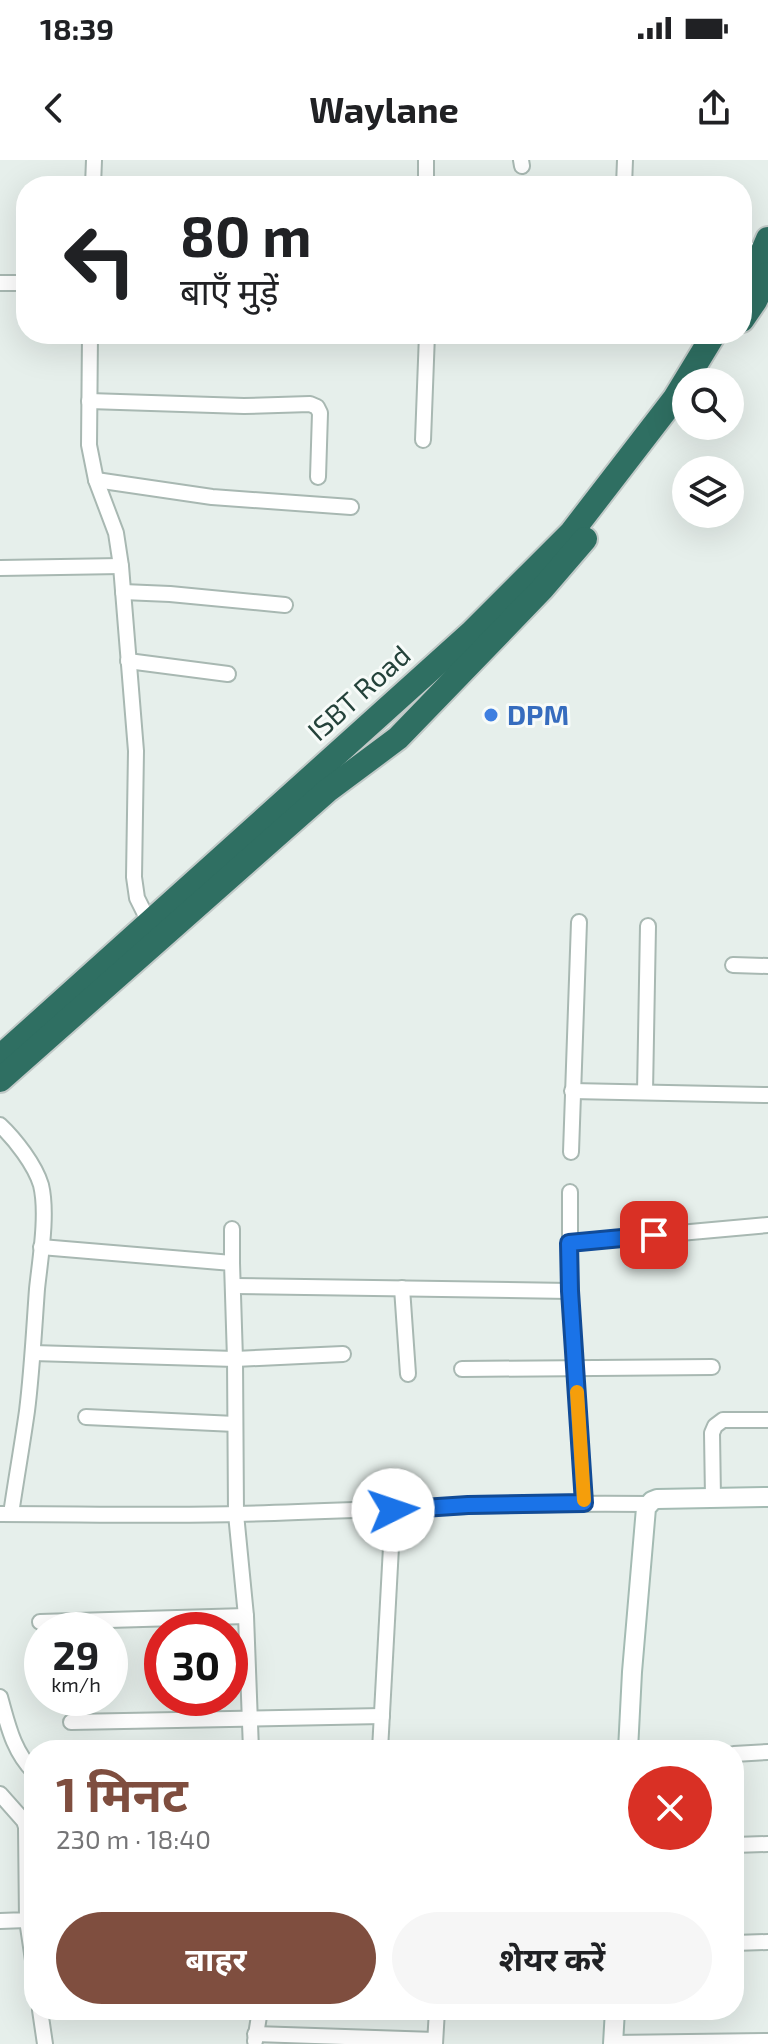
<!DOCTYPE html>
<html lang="hi">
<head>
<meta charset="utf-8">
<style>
  :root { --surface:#fff; --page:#f6f6f6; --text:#202124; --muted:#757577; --accent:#7f4e3f }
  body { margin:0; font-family:"Exo 2","Noto Sans Devanagari",sans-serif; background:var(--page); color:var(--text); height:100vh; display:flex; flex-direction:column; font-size:30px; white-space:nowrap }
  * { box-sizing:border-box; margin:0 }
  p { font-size:26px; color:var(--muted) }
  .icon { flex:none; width:44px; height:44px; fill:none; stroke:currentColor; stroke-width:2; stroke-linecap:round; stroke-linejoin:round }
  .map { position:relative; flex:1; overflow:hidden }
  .details { position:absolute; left:24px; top:1580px; width:720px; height:280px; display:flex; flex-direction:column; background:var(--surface); border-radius:32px; box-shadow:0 8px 32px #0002 }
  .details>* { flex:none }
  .banner { position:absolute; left:16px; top:16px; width:736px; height:168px; border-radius:32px; box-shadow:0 8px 32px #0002; background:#fff; color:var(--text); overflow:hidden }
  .tools { position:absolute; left:672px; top:208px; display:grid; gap:16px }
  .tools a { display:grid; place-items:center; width:72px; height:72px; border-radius:50%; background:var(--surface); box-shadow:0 8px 32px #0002; font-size:40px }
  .speed { position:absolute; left:24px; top:1452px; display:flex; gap:16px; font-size:40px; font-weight:700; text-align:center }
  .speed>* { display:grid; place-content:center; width:104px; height:104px; border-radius:50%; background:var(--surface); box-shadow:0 8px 32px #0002; line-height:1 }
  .speed small { font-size:20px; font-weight:400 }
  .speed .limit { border:12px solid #d22; background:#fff; color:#111 }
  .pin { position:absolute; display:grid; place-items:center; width:68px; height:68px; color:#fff; margin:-34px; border-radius:16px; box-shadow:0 4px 12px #0006 }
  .me { position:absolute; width:88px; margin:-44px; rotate:86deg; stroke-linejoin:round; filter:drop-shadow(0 0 6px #0008) }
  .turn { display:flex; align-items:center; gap:28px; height:168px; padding:0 32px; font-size:36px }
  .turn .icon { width:104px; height:104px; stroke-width:2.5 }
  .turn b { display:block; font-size:56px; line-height:68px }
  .round { display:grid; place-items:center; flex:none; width:84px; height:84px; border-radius:42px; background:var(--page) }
  .headline { display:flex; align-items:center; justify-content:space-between; height:136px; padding:0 32px }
  h1 { font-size:48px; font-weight:700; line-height:60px; color:var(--accent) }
  .action { display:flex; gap:16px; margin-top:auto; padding:16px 32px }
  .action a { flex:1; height:92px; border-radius:48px; background:var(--accent); color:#fff; font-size:32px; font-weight:700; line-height:92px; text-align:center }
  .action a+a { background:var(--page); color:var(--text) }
  .status { display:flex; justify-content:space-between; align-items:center; height:56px; padding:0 40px; background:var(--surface); direction:ltr }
  .status svg { height:22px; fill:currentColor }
  header { display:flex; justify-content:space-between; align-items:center; height:104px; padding:0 32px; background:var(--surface); font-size:36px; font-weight:700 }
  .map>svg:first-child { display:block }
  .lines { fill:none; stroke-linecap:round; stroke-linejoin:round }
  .street-casing { stroke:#a8b8b2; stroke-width:18 }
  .secondary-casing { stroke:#a4bbb3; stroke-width:22 }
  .highway-casing { stroke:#c2cac8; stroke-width:28 }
  .street { stroke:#fff; stroke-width:14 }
  .secondary { stroke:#fff; stroke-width:18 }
  .highway { stroke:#2f6f62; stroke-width:24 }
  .route-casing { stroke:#114b97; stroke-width:20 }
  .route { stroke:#1a73e8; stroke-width:14 }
  .slow { stroke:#f59e0b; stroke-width:14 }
  .shop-dot { fill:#3f7fe0; stroke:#f7fbf9; stroke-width:3 }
  .labels { text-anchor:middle; stroke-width:6; stroke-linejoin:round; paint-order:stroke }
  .street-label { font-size:28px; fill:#24423a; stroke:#f7fbf9 }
  .shop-label { font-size:28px; font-weight:bold; fill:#366cbe; stroke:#f7fbf9; text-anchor:start }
</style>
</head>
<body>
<div class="status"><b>18:39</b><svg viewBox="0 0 49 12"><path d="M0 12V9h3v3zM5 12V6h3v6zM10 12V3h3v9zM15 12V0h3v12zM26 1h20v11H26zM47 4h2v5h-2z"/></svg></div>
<header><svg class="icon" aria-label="back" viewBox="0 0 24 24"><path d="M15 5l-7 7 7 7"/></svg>Waylane<svg class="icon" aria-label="share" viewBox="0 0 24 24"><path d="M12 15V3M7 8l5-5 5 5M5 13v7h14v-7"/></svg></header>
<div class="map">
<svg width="768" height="1884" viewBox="0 0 768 1884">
  <rect width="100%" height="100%" fill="#e6efeb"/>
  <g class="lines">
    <g class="street-casing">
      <g id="street">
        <polyline points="426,0 426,26"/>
        <polyline points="521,0 522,6"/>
        <polyline points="93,26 94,0"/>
        <polyline points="624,26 625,0"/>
        <polyline points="742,87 762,93"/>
        <polyline points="0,123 26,123"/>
        <polyline points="90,174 89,285 96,320 116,373 121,406 136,591 134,717 137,738 152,768"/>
        <polyline points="89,241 244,246 310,244 317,247 320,253 318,317"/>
        <polyline points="423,280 427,174"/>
        <polyline points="96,320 212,337 351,347"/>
        <polyline points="0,408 121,406"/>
        <polyline points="123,432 170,434 285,445"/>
        <polyline points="128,501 228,514"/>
        <polyline points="733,805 768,806"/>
        <polyline points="572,931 768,935"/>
        <polyline points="645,932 648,766"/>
        <path d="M0,965C15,979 35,1005 41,1025C48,1054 40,1100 37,1129C34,1170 32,1211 27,1251C22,1286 16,1320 11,1354"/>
        <polyline points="571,992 579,762"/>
        <polyline points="570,1032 570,1131 584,1343"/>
        <polyline points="232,1069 232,1103"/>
        <polyline points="569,1083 768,1065"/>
        <polyline points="41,1087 232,1103 235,1199 236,1354 246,1456 251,1590"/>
        <polyline points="234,1126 570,1131"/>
        <polyline points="402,1128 408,1214"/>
        <polyline points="33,1193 235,1199 343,1194"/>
        <polyline points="462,1209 712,1207"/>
        <polyline points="86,1257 235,1264"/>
        <polyline points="713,1338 712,1273 715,1266 723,1260 768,1260"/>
        <path d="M0,1354C79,1354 158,1356 236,1354C374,1350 511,1342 649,1344"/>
        <polyline points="40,1462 246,1456"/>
        <path d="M0,1537C8,1565 13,1591 34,1612"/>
        <polyline points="71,1562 382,1556"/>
        <polyline points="380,1590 393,1350"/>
        <polyline points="734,1594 768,1592"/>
        <polyline points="0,1634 24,1661 26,1667 27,1760 0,1761"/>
        <polyline points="734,1685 768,1684"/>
        <polyline points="27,1760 34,1807"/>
        <polyline points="734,1783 768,1782"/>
        <polyline points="40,1850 45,1884"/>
        <polyline points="255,1874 435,1880"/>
        <polyline points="255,1881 260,1850"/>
        <polyline points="613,1883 768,1881"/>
        <polyline points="435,1884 437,1850"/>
      </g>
    </g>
    <g class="secondary-casing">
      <g id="secondary">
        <polyline points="628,1590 632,1512 646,1348 652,1341 657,1339 768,1337"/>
        <polyline points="613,1884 615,1850"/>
      </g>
    </g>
    <g class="highway-casing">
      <g id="highway">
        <polyline points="742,127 762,93 768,79"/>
        <polyline points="742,160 755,141 768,114"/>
        <polyline points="0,897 471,473 571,373 675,238 714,174"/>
        <polyline points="0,920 327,631 398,578 542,429 585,379"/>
      </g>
    </g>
    <use href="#street" class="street"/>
    <use href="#secondary" class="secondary"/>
    <use href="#highway" class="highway"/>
  </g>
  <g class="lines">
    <g class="route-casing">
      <polyline id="route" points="393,1350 468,1345 584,1343 570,1131 569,1083 654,1075"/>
    </g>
    <use href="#route" class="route"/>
    <polyline class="slow" points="577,1232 584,1340"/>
  </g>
  <circle class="shop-dot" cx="491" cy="555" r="8"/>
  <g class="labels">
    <g class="street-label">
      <text transform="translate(359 533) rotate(-42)" y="10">ISBT Road</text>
    </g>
    <g class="shop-label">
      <text x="507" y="565">DPM</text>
    </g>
  </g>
</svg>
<div class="tools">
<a><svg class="icon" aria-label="search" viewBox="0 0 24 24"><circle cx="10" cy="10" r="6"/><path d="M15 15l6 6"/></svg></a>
<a><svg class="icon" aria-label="layers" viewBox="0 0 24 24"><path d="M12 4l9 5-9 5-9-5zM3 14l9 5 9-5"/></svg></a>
</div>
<div class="speed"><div>29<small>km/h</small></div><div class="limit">30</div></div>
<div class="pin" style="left:654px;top:1075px;background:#d93025"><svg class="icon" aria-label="arrive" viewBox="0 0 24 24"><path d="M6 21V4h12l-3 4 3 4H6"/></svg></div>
<svg class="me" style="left:393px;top:1350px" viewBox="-20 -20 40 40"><circle r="19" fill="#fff"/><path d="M0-13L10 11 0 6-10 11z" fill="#1a73e8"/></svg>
<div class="banner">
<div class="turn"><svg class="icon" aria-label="left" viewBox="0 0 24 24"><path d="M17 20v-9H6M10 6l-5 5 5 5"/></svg><div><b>80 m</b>बाएँ मुड़ें</div></div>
</div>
<section class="details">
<div class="headline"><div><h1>1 मिनट</h1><p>230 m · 18:40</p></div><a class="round" style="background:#d93025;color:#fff"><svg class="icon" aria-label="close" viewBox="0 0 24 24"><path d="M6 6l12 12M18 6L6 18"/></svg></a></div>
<div class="action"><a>बाहर</a><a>शेयर करें</a></div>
</section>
</div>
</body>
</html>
